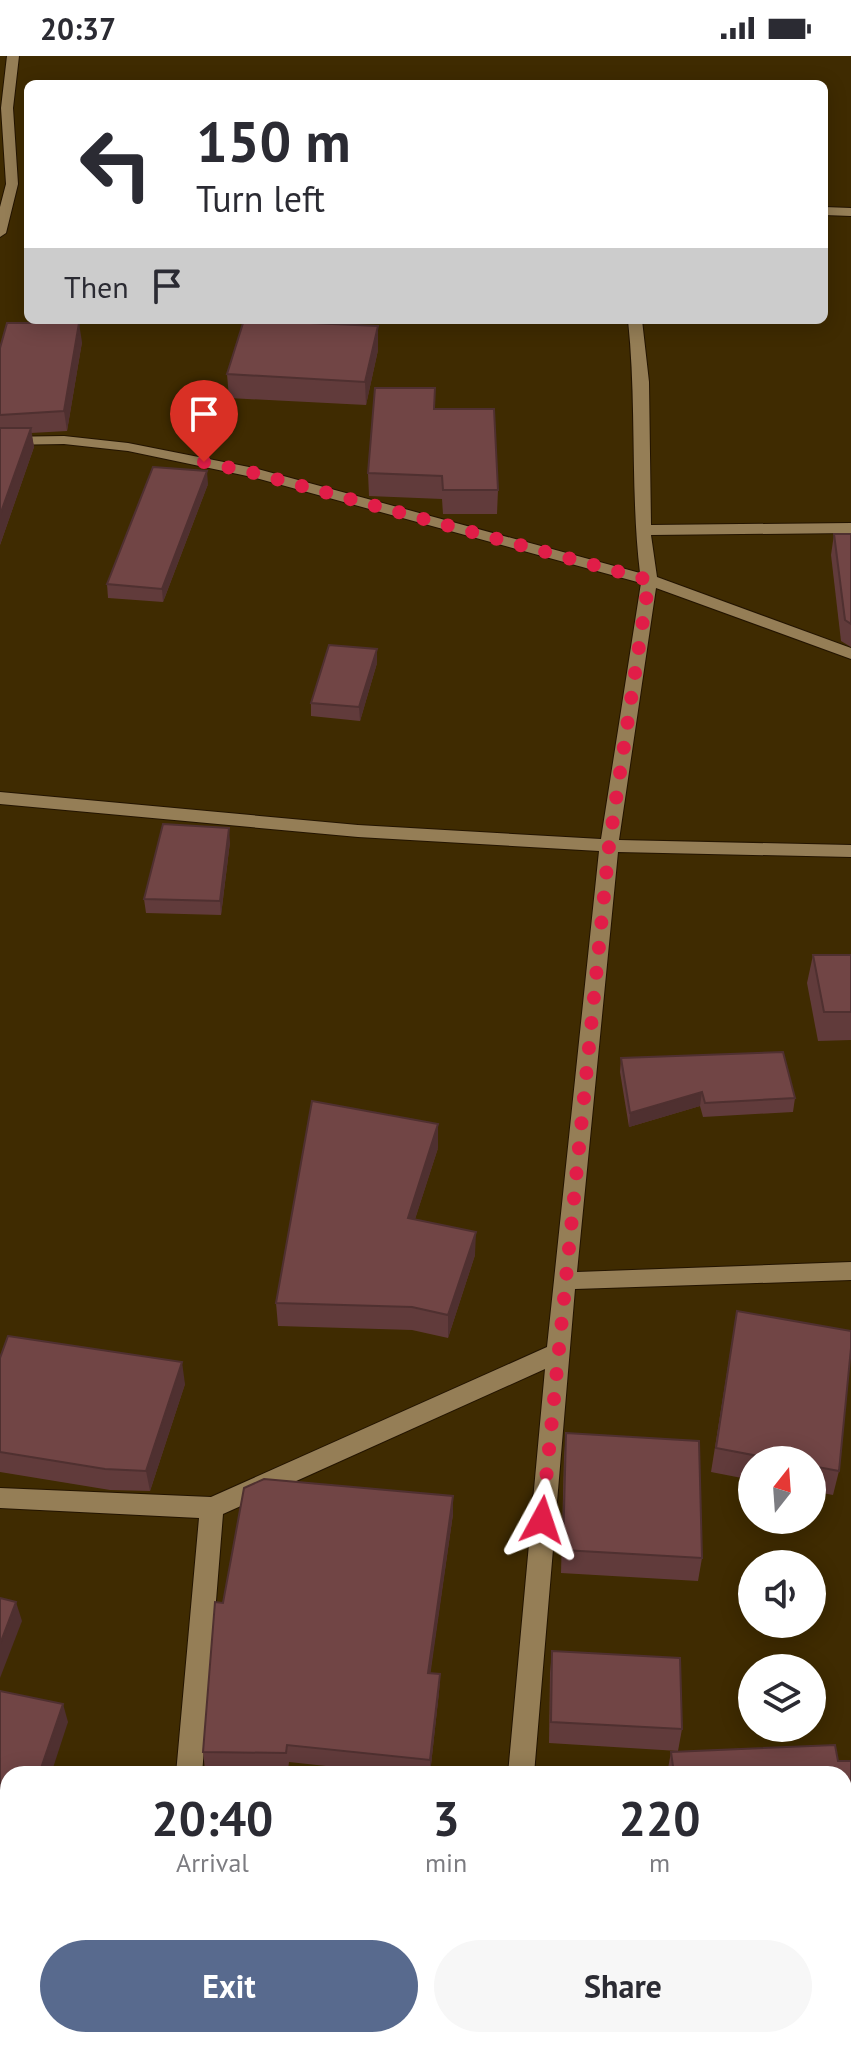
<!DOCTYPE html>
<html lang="en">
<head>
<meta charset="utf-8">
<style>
  :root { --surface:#fff; --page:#f7f7f7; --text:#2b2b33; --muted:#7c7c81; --accent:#586a8e }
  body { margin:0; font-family:"PT Sans",sans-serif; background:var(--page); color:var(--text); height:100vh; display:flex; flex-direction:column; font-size:30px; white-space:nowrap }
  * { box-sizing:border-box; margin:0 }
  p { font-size:26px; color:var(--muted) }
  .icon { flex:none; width:44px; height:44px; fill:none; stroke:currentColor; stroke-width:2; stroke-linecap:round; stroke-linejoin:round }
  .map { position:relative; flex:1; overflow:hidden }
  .drawer { position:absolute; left:0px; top:1710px; width:852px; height:282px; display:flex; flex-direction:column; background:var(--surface); border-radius:24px 24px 0 0; box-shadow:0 4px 20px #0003 }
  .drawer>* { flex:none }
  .hud { position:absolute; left:24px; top:24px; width:804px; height:244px; border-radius:12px; box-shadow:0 4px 20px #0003; background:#fff; color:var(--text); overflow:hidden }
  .needle { width:52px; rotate:17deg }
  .buttons { position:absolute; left:738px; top:1390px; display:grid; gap:16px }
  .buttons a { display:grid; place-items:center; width:88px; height:88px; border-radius:50%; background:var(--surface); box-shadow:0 4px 20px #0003; font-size:40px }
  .pin { position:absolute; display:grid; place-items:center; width:68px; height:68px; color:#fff; margin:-82px -34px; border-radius:50% 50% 50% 0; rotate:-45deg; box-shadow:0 0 8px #0007 }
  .pin .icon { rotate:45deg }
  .me { position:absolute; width:88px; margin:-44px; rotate:5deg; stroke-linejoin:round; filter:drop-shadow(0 0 6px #0008) }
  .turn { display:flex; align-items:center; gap:28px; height:168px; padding:0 40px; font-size:36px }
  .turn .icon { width:104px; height:104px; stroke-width:2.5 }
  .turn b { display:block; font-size:56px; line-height:68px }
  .then { display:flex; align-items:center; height:76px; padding:0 40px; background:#0003; gap:16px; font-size:30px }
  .eta { display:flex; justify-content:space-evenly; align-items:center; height:136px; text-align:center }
  .eta b { font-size:48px; font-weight:700; line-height:56px }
  .cta { display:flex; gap:16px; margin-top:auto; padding:16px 40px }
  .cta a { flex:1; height:92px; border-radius:48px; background:var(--accent); color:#fff; font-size:32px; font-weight:700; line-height:92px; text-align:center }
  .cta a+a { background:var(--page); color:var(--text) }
  .status { display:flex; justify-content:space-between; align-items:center; height:56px; padding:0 40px; background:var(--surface); direction:ltr }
  .status svg { height:22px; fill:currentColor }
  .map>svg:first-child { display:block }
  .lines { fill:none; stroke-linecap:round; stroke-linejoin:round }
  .street-casing { stroke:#231400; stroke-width:2 }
  .street { fill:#957e56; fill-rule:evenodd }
  .wall { fill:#613b3b }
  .shaded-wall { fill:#4f3030 }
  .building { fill:#714545; stroke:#4f3030; stroke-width:2 }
  .route { stroke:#e11d48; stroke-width:14; stroke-dasharray:0 25.2 }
</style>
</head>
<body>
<div class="status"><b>20:37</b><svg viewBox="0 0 49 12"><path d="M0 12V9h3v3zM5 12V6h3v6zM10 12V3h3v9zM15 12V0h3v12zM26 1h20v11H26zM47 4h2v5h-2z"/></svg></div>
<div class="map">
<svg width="851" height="1991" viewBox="0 0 851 1991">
  <rect width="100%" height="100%" fill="#3f2b01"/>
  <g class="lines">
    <g class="street-casing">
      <g id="street">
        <polygon points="7,0 19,0 13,52 18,128 6,177 0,181 0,151 6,128 1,52"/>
        <polygon points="824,151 851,152 851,160 824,159"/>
        <path d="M628,264H642L649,326L651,469L851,467V477L651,479L657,521L851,592V603L656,532L619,784L851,789V801L618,796L577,1216L851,1206V1224L575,1233L534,1718H508L545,1313L223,1458L202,1718H176L199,1462L0,1452V1432L211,1441L547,1291L599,795L358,781L0,748V736L358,769L601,783L641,527L252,421L128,395L64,388L0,389V381L64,380L128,387L254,412L640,517C630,433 637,348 628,264Z"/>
        <polygon points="0,1824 8,1825 8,1853 0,1852"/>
        <rect x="483" y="1984" width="28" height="7"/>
      </g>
    </g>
    <use href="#street" class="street"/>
  </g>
  <g class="wall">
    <polygon points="378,270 378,294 366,349 229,342 227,318"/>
    <polygon points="82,286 67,375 31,377 34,391 0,489 0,292"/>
    <polygon points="434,353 498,434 497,458 443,458 442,443 369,440 368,417"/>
    <polygon points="208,428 163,546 108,542 107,528"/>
    <polygon points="834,478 851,478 851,591 841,585 831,499"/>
    <polygon points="377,607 360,665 311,660 311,647"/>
    <polygon points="230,786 221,859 146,857 144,843"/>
    <polygon points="813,899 851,899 851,984 818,985 807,927"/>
    <polygon points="621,1002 795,1042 793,1056 703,1061 700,1050 629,1071 620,1016"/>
    <polygon points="438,1092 415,1163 475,1199 448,1282 412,1274 278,1270 276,1247"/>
    <polygon points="733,1279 839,1415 833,1439 812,1435 812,1404 752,1404 752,1424 711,1416"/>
    <polygon points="0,1302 185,1328 150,1435 110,1434 0,1416"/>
    <polygon points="566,1377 702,1502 698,1525 561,1517 564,1401"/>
    <polygon points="453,1440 453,1458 430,1617 440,1618 439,1636 430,1718 400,1718 289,1706 288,1714 205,1713 203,1696 223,1547"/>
    <polygon points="552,1595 682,1673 678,1695 549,1687 550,1617"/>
    <polygon points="0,1635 68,1666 8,1718 8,1830 5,1822 0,1821"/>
    <polygon points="671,1696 838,1705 851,1705 851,1852 844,1853 844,1718 667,1718"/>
    <polygon points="121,1984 402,1984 402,1991 176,1991"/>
  </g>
  <g class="shaded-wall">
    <polygon points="79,267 82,286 67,375 64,355"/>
    <polygon points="378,270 378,294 366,349 365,326"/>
    <polygon points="31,372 34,391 0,489 0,459"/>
    <polygon points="207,415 208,428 163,546 162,533"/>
    <polygon points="377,593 377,607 360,665 359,651"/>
    <polygon points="229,772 230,786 221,859 220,845"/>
    <polygon points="702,1036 700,1050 629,1071 630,1057"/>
    <polygon points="438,1068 438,1092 408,1185 408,1162"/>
    <polygon points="476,1176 475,1199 448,1282 448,1259"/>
    <polygon points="182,1306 185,1328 150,1435 146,1415"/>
    <polygon points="453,1440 453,1458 428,1635 428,1617"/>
    <polygon points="16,1546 22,1565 0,1622 0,1588"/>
    <polygon points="440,1618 439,1636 430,1718 430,1704"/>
    <polygon points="63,1648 68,1666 51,1718 39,1718"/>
    <polygon points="8,1812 8,1830 5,1821"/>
    <polygon points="0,1841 5,1856 0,1871"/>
    <polygon points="5,1878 8,1886 8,1911 1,1945 0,1941 0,1904"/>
  </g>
  <g class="building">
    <polygon points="244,264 378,270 365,326 227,318"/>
    <polygon points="7,267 79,267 64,355 0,359 0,292"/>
    <polygon points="375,332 435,332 434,353 494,353 498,434 443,434 442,420 368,417"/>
    <polygon points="0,372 31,372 0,459"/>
    <polygon points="153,411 207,415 162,533 107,528"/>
    <polygon points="834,478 851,478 851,568 845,564"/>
    <polygon points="329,589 377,593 359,651 311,647"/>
    <polygon points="163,768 229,772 220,845 144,843"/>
    <polygon points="813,899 851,899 851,956 824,956"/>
    <polygon points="783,996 795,1042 705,1047 702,1036 630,1057 621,1002"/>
    <polygon points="312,1045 438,1068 408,1162 476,1176 448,1259 412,1251 276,1247"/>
    <polygon points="737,1255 851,1275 851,1292 839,1415 812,1410 812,1404 779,1404 716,1392"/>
    <polygon points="8,1280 182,1306 146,1415 105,1413 0,1396 0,1302"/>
    <polygon points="566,1377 699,1385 702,1502 563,1494"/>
    <polygon points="264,1423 453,1440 428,1617 440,1618 430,1704 287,1689 286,1697 203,1696 215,1546 223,1547 244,1432"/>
    <polygon points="0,1542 16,1546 0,1588"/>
    <polygon points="552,1595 680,1602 682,1673 551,1666"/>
    <polygon points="0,1635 63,1648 39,1718 8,1718 8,1812 5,1821 4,1806 0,1805"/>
    <polygon points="835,1689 838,1705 851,1705 851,1833 844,1833 844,1718 674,1718 671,1696"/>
    <polygon points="0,1878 5,1878 0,1904"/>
    <polygon points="193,1984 400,1984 399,1991 192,1991"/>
  </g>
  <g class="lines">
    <polyline class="route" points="204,406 254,417 649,524 609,790 542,1464"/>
  </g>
</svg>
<div class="buttons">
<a><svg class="needle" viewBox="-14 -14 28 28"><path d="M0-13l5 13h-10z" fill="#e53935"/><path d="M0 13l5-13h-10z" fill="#7c7c81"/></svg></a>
<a><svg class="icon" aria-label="sound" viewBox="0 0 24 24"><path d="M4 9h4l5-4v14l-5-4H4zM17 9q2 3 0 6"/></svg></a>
<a><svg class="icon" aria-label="layers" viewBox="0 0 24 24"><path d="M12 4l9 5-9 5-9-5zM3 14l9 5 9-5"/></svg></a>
</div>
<div class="pin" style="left:204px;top:406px;background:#d93025"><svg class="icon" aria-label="arrive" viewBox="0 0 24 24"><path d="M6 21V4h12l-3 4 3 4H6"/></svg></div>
<svg class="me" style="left:542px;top:1464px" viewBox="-20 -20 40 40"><path d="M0-17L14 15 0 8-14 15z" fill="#e11d48" stroke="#fff" stroke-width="4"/></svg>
<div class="hud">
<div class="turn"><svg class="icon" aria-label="left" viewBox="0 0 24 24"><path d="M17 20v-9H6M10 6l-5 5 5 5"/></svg><div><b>150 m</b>Turn left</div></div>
<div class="then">Then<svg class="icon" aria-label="arrive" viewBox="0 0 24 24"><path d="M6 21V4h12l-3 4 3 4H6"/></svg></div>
</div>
<section class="drawer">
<div class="eta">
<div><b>20:40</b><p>Arrival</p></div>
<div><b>3</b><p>min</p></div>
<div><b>220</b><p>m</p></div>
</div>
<div class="cta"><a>Exit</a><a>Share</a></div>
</section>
</div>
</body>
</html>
